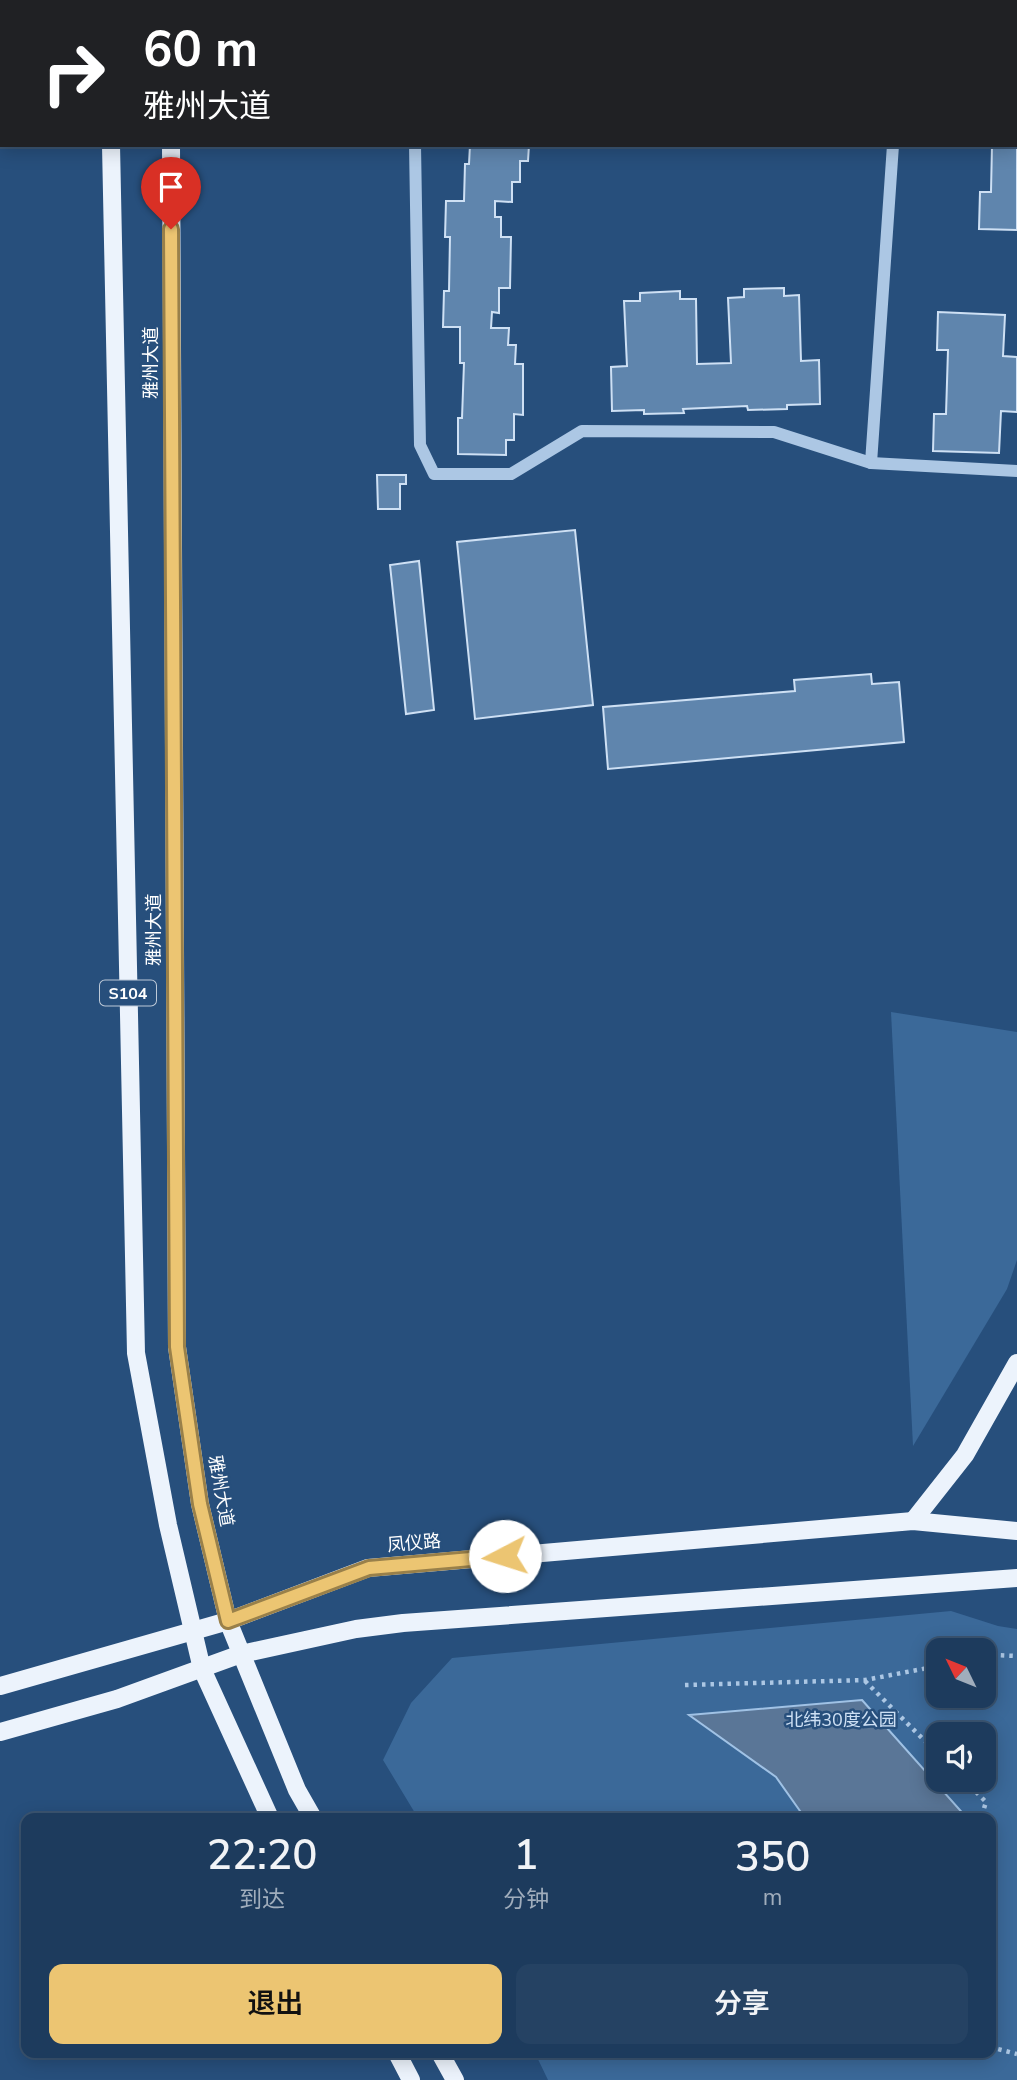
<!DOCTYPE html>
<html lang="zh">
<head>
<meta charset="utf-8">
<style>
  :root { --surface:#1d3b5d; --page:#254263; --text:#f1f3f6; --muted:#a0adbc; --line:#3b5572; --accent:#ecc572 }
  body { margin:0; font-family:"Nunito Sans","Noto Sans SC",sans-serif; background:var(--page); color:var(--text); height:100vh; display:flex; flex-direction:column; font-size:26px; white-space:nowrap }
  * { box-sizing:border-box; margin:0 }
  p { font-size:23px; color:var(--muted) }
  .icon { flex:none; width:38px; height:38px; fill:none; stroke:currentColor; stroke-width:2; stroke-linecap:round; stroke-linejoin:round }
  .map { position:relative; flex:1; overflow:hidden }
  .drawer { position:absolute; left:21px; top:1813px; width:975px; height:245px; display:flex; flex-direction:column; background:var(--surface); border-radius:14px; box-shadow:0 4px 18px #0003,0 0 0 2px var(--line) }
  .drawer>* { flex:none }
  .hud { position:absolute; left:0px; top:0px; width:1018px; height:147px; box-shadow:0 4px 18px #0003,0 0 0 2px var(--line); background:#202124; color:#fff; overflow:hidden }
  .needle { width:46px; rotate:313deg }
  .tools { position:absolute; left:926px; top:1638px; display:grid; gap:14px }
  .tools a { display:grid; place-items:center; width:70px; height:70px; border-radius:14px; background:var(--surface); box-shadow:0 4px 18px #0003,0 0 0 2px var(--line); font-size:35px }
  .pin { position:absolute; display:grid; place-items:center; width:60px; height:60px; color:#fff; margin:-72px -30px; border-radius:50% 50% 50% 0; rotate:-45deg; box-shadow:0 0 7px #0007 }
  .pin .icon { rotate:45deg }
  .me { position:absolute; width:77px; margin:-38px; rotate:265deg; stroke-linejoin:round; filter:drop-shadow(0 0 5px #0008) }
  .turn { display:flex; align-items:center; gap:24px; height:147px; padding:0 28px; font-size:32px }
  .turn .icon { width:91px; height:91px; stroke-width:2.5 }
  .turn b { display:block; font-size:49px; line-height:60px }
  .eta { display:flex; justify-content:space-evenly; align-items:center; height:119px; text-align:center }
  .eta b { font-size:42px; font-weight:600; line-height:49px }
  .primary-button { display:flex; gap:14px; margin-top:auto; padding:14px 28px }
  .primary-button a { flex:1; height:80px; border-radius:14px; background:var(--accent); color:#111; font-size:28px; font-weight:600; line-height:80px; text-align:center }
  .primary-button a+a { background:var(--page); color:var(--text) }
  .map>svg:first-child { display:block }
  .green { fill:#3b6999; fill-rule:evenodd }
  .water { fill:#5a7697; stroke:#a0c2e5; stroke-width:2 }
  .building { fill:#5f85ad; stroke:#cee0f4; stroke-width:2 }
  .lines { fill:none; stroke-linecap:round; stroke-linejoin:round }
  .path { stroke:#acc7e4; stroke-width:4.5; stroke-dasharray:3.5 5; stroke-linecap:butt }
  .minor { stroke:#acc7e4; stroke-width:12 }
  .major { stroke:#ecf3fc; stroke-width:18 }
  .route-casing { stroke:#99804a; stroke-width:18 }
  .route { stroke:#ecc572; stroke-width:12 }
  .labels { text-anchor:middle; stroke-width:5; stroke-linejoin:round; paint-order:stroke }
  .shield { fill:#274f7c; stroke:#becad8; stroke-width:2 }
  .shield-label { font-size:16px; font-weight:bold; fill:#fff }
  .street-label { font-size:18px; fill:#fff; stroke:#274f7c }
  .park-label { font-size:18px; fill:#cee0f4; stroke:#274f7c }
</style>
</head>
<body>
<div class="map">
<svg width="1017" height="2080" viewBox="0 0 1017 2080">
  <rect width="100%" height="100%" fill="#274f7c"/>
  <g class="green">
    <polygon points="891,1012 1017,1032 1017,1260 1007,1289 913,1446"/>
    <path d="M951,1611L998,1626L1017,1629V2080H548L535,2053H990V1818H418L383,1760L411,1703L452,1658ZM938,1650H984V1696H938ZM938,1734H984V1780H938Z"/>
  </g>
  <polygon class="water" points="862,1700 967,1818 805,1818 776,1777 689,1715"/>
  <g class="building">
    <polygon points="1017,91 1017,230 979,229 980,192 991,192 992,145 1017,145"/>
    <polygon points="470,145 529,145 528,161 520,161 520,182 512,182 512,202 495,201 495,217 501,217 501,237 511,237 510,288 499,288 499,313 492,312 491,328 509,328 508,345 516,345 515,364 523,364 523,415 514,414 514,440 506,440 506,455 458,454 458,418 462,418 464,363 460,363 460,327 443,327 444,291 449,291 450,237 445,237 446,201 464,201 465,164 469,164"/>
    <polygon points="784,288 784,296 799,295 801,361 819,360 820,404 787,405 787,409 748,410 747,406 683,409 684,413 644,414 644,410 612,411 611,367 627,366 624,301 640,301 640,293 680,291 680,299 696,299 697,364 731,363 728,298 744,297 744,289"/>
    <polygon points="938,312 1005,315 1003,356 1017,357 1017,412 1001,411 999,453 933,451 934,414 946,414 948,350 937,350"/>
    <polygon points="377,475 406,475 406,484 400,484 400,509 378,509"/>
    <polygon points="575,530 593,705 475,719 457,542"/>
    <polygon points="419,561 434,710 406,714 390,565"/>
    <polygon points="871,674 872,684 899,682 904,742 608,769 603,707 795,691 794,680"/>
  </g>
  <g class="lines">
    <g class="path">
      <polyline points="984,1657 994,1655 1017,1656"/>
      <polyline points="865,1681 938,1754"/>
      <polyline points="685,1685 865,1680 938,1666"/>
      <polyline points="964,1780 986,1802 981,1818"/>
      <polyline points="990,2047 1017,2054"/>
    </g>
    <g class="minor">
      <polyline points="424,2 425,0"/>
      <polyline points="925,2 927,0"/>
      <polyline points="415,145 420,445 434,474 511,474 582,431 774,432 871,463 1017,471"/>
      <polyline points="871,463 893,145"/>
    </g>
    <g class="major">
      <polyline points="108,0 108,2"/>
      <polyline points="170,0 170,2"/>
      <polyline points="111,145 136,1353 168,1525 202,1669 270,1818"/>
      <polyline points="171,145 177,1347 200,1504 228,1621 297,1790 313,1818"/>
      <polyline points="913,1521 965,1455 1017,1363"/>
      <polyline points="0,1686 228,1621 368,1568 913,1521 1017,1531"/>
      <polyline points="0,1732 117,1699 241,1654 356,1629 403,1623 1017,1578"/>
      <polyline points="397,2053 411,2080"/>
      <polyline points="440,2053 455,2080"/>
    </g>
  </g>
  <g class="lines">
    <g class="route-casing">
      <polyline id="route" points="171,229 177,1347 200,1504 228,1621 369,1568 505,1556"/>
    </g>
    <use href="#route" class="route"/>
  </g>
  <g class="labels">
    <rect class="shield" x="100" y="980.5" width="56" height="25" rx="5"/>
    <g class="shield-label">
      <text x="128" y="999">S104</text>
    </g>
    <g class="street-label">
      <text transform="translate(151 363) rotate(-90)" y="6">雅州大道</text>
      <text transform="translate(154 930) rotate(-90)" y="6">雅州大道</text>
      <text transform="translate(221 1491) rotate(80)" y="6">雅州大道</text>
      <text transform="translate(414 1543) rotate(-5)" y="6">凤仪路</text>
    </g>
    <g class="park-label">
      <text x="841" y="1726">北纬30度公园</text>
    </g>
  </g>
</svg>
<div class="tools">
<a><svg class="needle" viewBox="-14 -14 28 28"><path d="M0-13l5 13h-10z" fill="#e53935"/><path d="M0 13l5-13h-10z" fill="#a0adbc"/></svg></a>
<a><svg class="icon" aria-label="sound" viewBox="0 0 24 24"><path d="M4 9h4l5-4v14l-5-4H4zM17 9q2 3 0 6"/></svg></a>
</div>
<div class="pin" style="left:171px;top:229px;background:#d93025"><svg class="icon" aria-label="arrive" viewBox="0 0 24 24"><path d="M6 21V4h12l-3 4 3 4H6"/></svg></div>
<svg class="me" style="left:505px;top:1556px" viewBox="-20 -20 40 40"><circle r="19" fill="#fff"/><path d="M0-13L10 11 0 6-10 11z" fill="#ecc572"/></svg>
<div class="hud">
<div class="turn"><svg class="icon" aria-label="right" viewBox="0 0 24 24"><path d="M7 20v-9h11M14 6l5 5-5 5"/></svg><div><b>60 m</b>雅州大道</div></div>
</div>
<section class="drawer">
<div class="eta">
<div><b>22:20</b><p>到达</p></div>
<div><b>1</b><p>分钟</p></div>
<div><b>350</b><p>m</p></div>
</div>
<div class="primary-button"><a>退出</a><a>分享</a></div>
</section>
</div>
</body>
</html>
